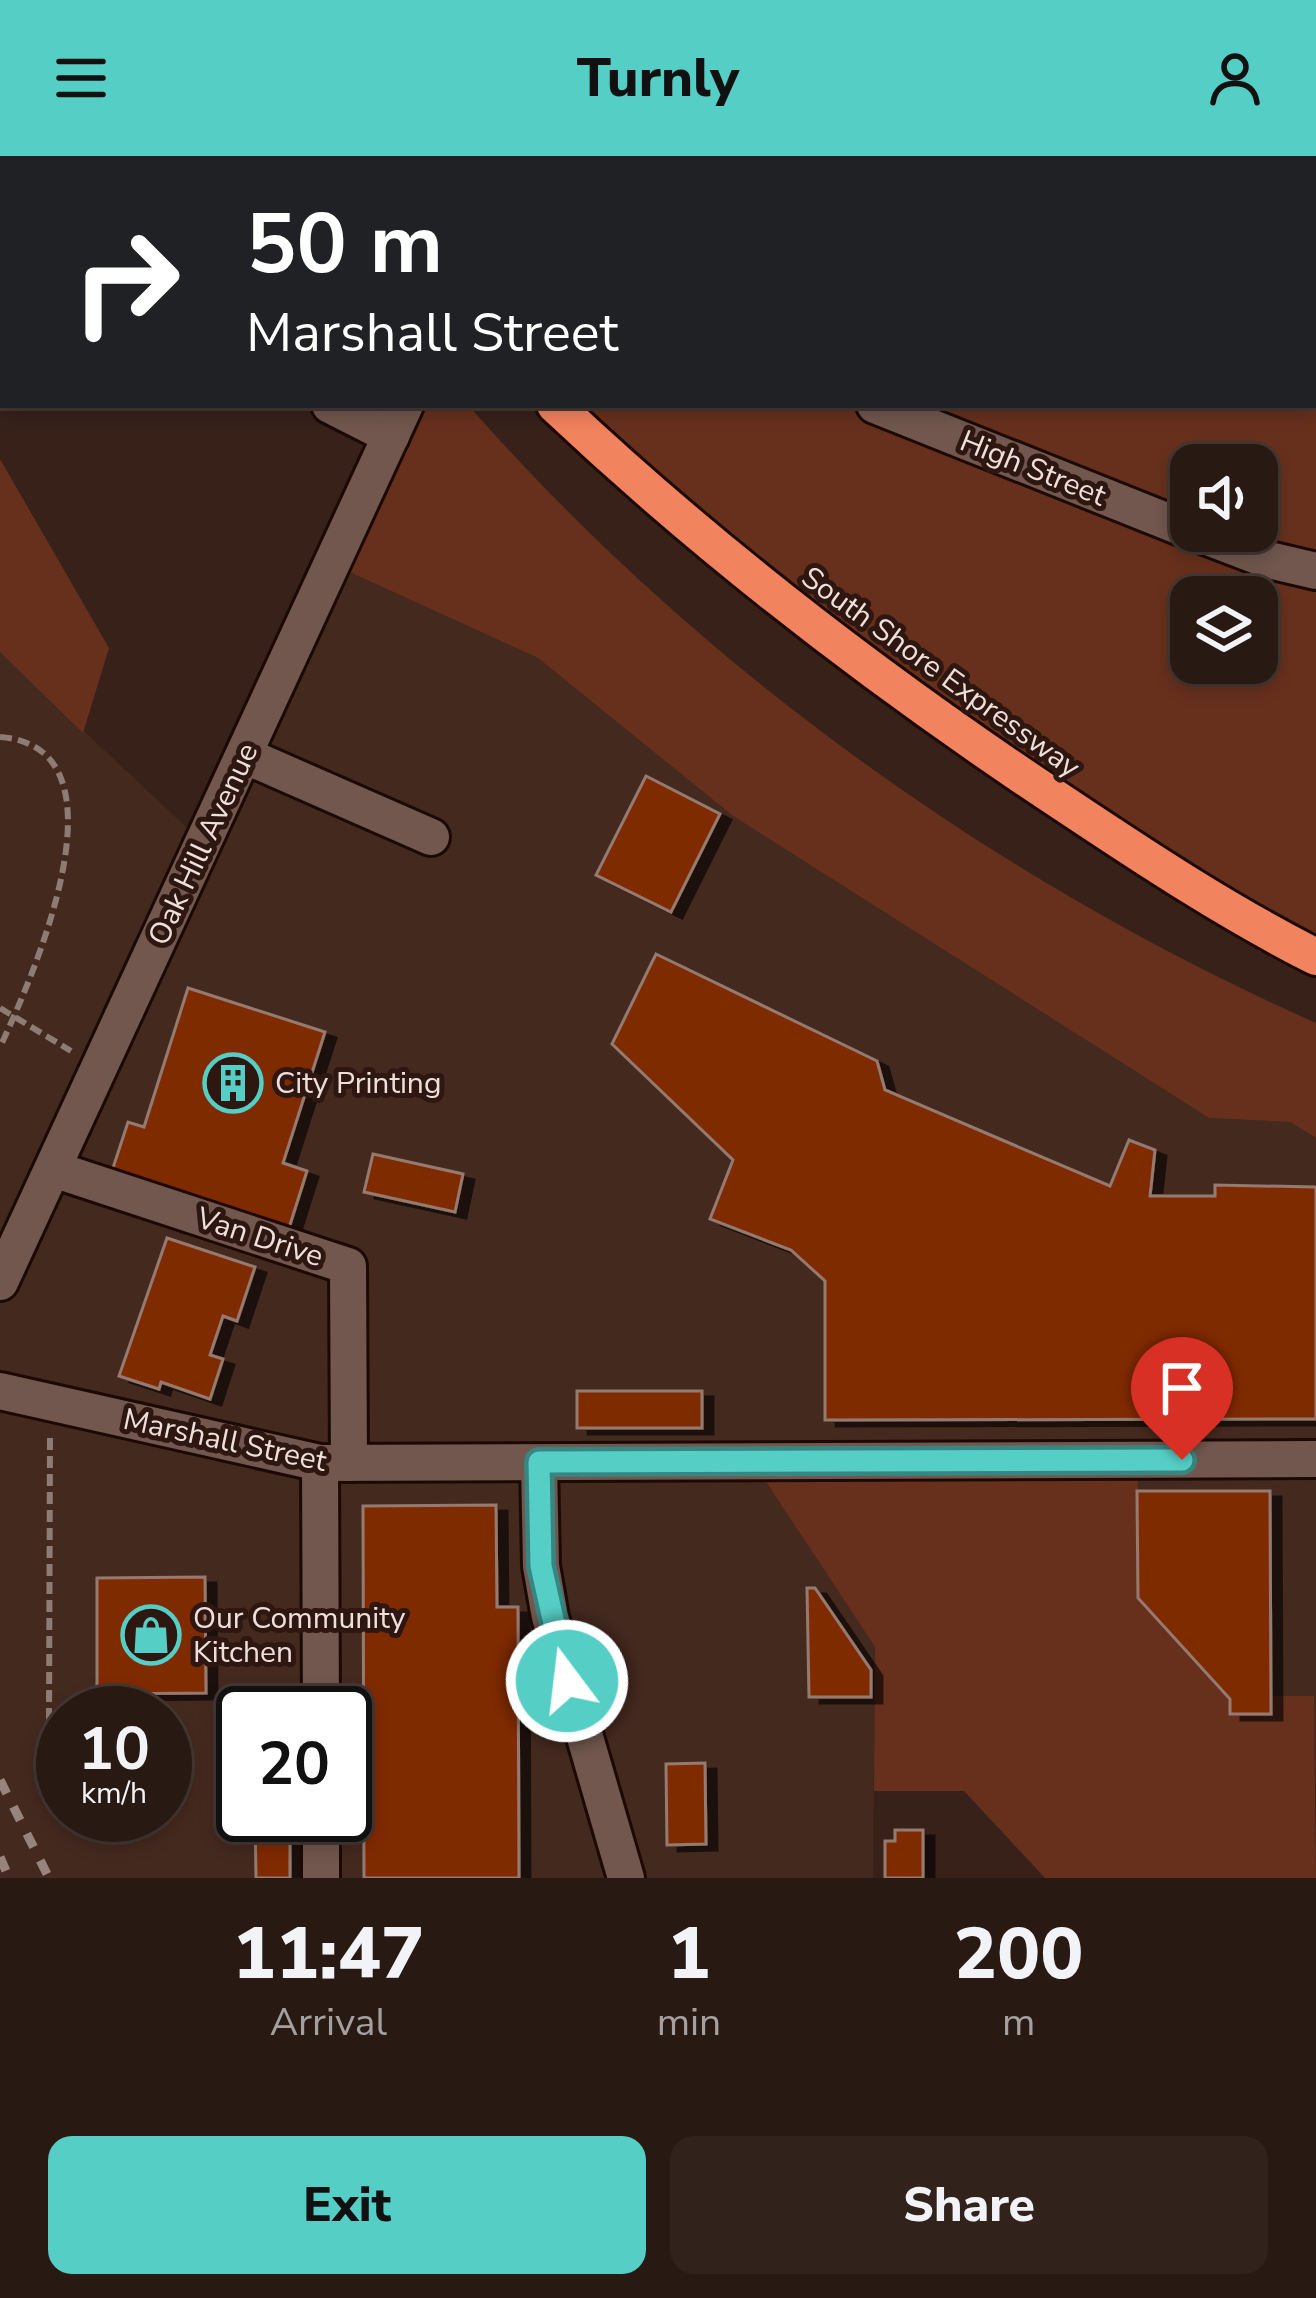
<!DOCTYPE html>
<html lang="en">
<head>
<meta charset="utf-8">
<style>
  :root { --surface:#291913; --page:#31221c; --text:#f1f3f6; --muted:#a5a0a0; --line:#453833; --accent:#55cec6 }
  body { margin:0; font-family:"Nunito Sans",sans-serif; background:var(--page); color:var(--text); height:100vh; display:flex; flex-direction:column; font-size:45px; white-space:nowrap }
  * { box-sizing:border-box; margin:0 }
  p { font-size:39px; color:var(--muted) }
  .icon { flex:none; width:66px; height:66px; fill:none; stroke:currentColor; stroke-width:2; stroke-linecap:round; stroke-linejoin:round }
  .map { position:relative; height:1722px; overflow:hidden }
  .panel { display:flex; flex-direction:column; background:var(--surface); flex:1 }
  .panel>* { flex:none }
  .top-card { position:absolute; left:0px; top:0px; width:1317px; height:252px; box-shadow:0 6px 18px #0003,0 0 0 3px var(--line); background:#202124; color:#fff; overflow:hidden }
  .buttons { position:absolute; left:1170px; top:288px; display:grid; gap:24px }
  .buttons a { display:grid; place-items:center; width:108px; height:108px; border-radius:24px; background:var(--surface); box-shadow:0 6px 18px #0003,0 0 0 3px var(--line); font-size:60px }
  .speed { position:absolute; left:36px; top:1530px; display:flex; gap:24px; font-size:60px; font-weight:700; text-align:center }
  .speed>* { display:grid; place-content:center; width:156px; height:156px; border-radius:50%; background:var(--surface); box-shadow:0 6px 18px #0003,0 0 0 3px var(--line); line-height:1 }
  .speed small { font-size:30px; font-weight:400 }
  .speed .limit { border:6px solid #111; border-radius:18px; background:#fff; color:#111 }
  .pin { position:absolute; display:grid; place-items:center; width:102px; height:102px; color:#fff; margin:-123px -51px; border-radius:50% 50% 50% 0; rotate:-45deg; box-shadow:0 0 12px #0007 }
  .pin .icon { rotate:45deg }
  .me { position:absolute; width:132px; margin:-66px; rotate:345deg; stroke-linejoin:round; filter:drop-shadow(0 0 9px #0008) }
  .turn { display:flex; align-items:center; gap:42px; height:252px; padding:0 48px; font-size:54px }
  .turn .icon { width:156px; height:156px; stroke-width:2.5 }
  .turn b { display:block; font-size:84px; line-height:102px }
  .eta { display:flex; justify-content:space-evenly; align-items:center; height:204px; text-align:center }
  .eta b { font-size:72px; font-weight:800; line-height:84px }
  .primary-button { display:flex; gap:24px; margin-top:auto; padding:24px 48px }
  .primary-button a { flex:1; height:138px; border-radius:24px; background:var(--accent); color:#111; font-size:48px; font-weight:800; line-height:138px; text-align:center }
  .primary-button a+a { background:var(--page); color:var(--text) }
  header { display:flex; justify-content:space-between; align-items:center; height:156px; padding:0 48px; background:var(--accent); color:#111; font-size:54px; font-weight:800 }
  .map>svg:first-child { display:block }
  .built { fill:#44291f; fill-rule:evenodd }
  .green { fill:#67301d; fill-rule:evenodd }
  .building { fill:#802a04; stroke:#957a70; stroke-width:3; filter:url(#shadow) }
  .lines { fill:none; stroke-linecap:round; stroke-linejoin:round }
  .minor-casing { stroke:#1d0904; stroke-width:42 }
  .highway-casing { stroke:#1d0904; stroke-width:42 }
  .path { stroke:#8e7b74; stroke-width:6; stroke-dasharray:12 6; stroke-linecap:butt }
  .minor { stroke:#71574e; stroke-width:36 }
  .highway { stroke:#f1835e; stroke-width:36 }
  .rail { stroke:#96847d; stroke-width:9; stroke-dasharray:15 15; stroke-linecap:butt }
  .route-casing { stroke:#378681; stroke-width:30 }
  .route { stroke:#55cec6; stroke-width:21 }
  .labels { text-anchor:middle; stroke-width:10; stroke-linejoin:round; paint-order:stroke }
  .street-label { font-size:30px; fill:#efdfda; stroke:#2d1710 }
  .poi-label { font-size:30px; fill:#efdfda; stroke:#2d1710; text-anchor:start }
</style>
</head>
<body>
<header><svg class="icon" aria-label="menu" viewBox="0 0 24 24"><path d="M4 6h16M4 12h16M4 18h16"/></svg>Turnly<svg class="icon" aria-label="person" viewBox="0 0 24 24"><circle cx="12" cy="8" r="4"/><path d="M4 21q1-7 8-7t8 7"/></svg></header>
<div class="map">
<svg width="1316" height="1722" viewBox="0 0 1316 1722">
  <defs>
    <filter id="shadow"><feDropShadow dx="11" dy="6" stdDeviation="0" flood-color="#0009"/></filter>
  </defs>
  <rect width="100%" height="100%" fill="#372119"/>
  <path class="built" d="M332,408L538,502L733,660L1209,962L1290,966L1316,982V1648L1313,1541H1271V1558H1230V1543L1138,1442L1137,1304L754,1307L875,1491L873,1722H0V496L203,687ZM63,1557H165V1659H63ZM243,1557H345V1659H243Z"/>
  <g class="green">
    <path d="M558,0H1316V801L1150,705L555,249H1314V3ZM1191,309H1257V375H1191ZM1191,441H1257V507H1191Z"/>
    <path d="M406,249H468C698,511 998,726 1316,867V982L1290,966L1209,962L733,660L538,502L332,408Z"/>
    <polygon points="0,303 109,492 83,577 0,496"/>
    <polygon points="1138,1304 1138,1442 1230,1543 1231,1558 1271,1558 1271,1540 1314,1540 1316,1722 1045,1722 964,1635 874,1635 875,1491 753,1306"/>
  </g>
  <g class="building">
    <polygon points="646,620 720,658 671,756 596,719"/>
    <polygon points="656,798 877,905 885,934 1110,1030 1129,984 1155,994 1150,1040 1215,1040 1215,1029 1316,1031 1316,1263 825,1264 825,1125 791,1094 710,1063 733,1004 612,888"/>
    <polygon points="188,832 325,876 283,1007 307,1015 288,1075 111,1018 128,966 144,971"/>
    <polygon points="373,998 463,1018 455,1056 364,1036"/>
    <polygon points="167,1082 255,1111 237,1165 223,1160 210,1199 223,1203 210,1243 161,1226 159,1233 119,1220"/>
    <rect x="577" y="1235" width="125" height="37"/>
    <polygon points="1137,1335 1270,1335 1271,1558 1230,1558 1230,1543 1138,1442"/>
    <polygon points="496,1349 497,1451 518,1451 519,1722 364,1722 363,1350"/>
    <polygon points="205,1421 206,1537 97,1538 97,1422"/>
    <polygon points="807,1432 815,1432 871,1514 871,1541 809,1541"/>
    <polygon points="705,1607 706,1688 667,1689 666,1608"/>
    <polygon points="255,1659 290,1659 290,1722 256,1722"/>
    <polygon points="895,1674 923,1674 923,1722 885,1722 885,1685 895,1685"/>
  </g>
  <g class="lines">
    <g class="minor-casing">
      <g id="minor">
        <polyline points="69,0 72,3"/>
        <polyline points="511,3 512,0"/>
        <polyline points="616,3 618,0"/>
        <polyline points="330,249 391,280"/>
        <polyline points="875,249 1191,375"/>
        <polyline points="1192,375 1265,403 1316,415"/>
        <polyline points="244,599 431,681"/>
        <polyline points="53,1013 348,1110 349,1307"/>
        <polyline points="0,1126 405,249"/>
        <polyline points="0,1235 320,1307 1316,1303"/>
        <polyline points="320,1307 321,1557"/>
        <polyline points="539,1307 541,1410 550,1461 626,1722"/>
        <polyline points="321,1659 321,1722"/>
      </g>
    </g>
    <g class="highway-casing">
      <g id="highway">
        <polyline points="340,0 342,3"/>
        <path d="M555,249C713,398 884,529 1066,649C1147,703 1229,757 1316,801"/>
      </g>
    </g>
    <g class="path">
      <polyline points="731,0 732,3"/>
      <path d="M0,581C136,591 31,825 0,891"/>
      <polyline points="0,852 71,895"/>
      <polyline points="49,1564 50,1280"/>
    </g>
    <use href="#minor" class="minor"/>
    <use href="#highway" class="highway"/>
    <g class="rail">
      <polyline points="0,1624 49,1722"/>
      <polyline points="0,1701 9,1722"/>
    </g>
  </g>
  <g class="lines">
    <g class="route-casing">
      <polyline id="route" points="567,1525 541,1410 539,1306 1182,1304"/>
    </g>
    <use href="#route" class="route"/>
  </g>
  <defs>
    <g id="building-ring" transform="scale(3)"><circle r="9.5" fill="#2d1710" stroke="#55cec6" stroke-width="1.5"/><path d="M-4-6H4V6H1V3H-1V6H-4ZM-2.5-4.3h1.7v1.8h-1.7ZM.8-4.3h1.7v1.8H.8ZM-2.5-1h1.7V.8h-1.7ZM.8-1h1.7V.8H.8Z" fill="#55cec6"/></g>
    <g id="shop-ring" transform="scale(3)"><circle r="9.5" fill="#2d1710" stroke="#55cec6" stroke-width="1.5"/><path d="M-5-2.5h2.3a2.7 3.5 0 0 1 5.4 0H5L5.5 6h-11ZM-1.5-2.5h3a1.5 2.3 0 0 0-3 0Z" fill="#55cec6"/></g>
  </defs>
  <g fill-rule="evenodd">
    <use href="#building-ring" x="233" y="927"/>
    <use href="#shop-ring" x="151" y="1479"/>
  </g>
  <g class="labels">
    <g class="street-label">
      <text transform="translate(1033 312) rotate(22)" y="10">High Street</text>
      <text transform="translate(941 516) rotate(36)" y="10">South Shore Expressway</text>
      <text transform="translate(203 688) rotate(-65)" y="10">Oak Hill Avenue</text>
      <text transform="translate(260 1081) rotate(18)" y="10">Van Drive</text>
      <text transform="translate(225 1284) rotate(12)" y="10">Marshall Street</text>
    </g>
    <g class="poi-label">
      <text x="275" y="937">City Printing</text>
      <text x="193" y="1472">Our Community<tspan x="193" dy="34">Kitchen</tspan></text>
    </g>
  </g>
</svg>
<div class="buttons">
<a><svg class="icon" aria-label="sound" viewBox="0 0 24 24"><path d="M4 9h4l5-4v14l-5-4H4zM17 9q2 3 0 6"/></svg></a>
<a><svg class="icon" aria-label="layers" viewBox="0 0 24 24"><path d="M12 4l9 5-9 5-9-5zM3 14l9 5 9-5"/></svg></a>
</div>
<div class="speed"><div>10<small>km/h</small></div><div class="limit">20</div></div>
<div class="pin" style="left:1182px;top:1304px;background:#d93025"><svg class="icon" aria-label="arrive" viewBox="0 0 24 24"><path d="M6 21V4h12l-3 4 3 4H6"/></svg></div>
<svg class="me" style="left:567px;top:1525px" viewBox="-20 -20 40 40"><circle r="17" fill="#55cec6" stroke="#fff" stroke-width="3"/><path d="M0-11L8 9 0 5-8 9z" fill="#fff"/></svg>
<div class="top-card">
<div class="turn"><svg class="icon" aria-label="right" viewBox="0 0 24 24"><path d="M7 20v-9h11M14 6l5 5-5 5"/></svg><div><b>50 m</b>Marshall Street</div></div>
</div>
</div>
<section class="panel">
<div class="eta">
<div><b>11:47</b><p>Arrival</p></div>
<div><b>1</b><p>min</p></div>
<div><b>200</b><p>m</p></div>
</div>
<div class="primary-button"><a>Exit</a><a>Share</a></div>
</section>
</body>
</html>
